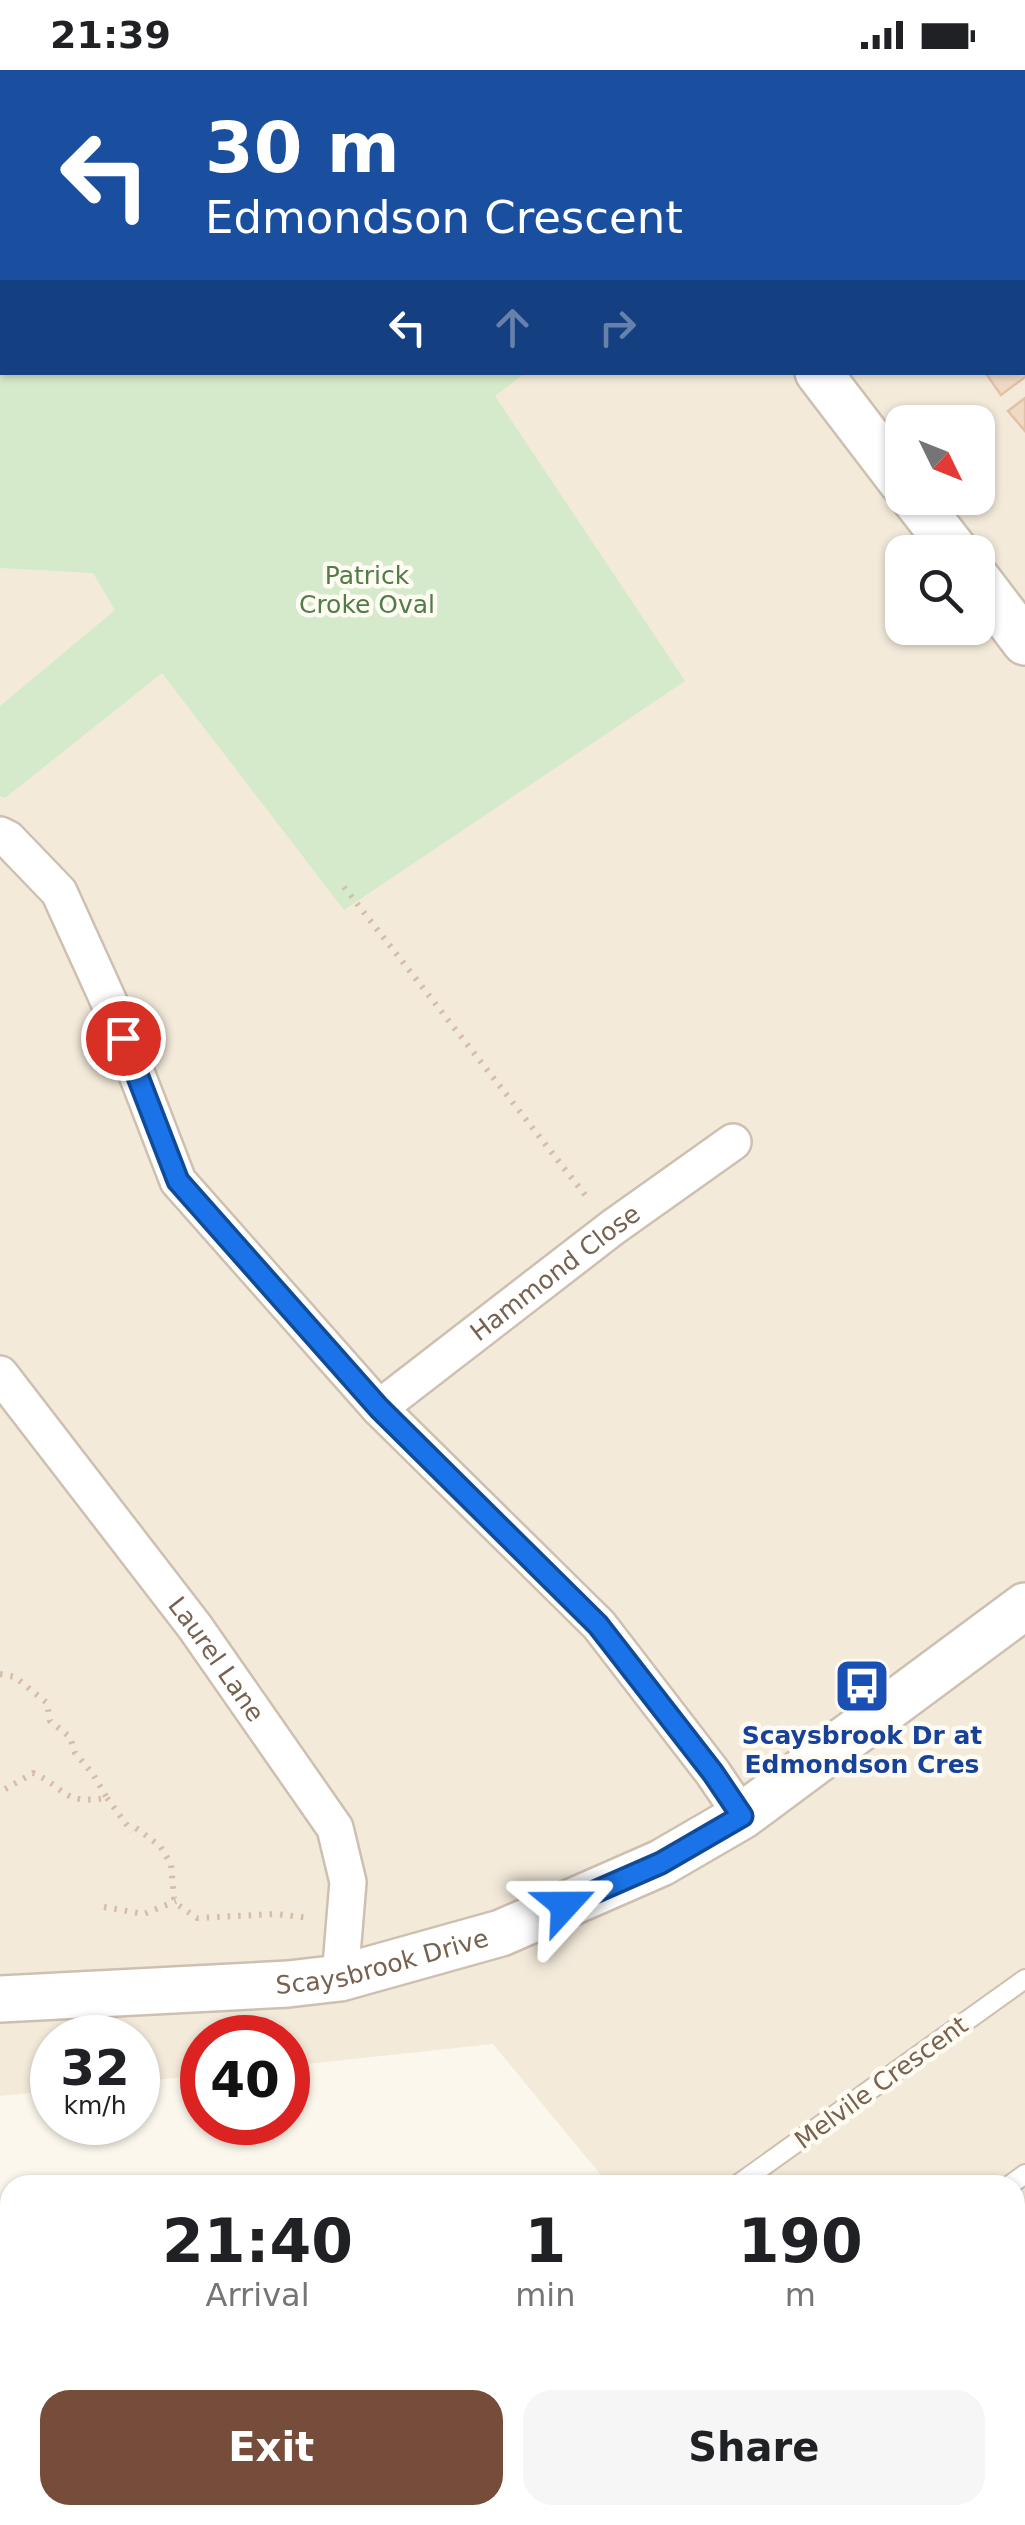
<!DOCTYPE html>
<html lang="en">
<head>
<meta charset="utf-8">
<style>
  :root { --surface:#fff; --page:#f6f6f6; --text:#202124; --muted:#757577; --accent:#764c3b }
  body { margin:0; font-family:"DejaVu Sans",sans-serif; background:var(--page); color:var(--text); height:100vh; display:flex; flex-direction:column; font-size:38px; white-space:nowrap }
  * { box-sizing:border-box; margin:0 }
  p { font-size:32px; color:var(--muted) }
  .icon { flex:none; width:55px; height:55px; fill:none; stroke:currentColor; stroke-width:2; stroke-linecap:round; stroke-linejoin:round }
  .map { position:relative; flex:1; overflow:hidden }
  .sheet { position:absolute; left:0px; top:2105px; width:1025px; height:350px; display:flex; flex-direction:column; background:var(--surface); border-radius:30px 30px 0 0; box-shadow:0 2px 8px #0004 }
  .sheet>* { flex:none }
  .banner { position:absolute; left:0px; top:0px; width:1025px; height:305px; box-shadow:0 2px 8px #0004; background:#1a4fa0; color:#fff; overflow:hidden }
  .needle { width:65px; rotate:133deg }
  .buttons { position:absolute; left:885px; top:335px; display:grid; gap:20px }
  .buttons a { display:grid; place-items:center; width:110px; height:110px; border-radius:20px; background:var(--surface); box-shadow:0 2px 8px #0004; font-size:50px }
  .speed { position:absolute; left:30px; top:1945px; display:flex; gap:20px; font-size:50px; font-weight:700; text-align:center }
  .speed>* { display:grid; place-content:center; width:130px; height:130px; border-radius:50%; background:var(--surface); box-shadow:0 2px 8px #0004; line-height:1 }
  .speed small { font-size:25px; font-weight:400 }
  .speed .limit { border:15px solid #d22; background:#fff; color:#111 }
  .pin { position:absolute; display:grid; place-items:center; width:85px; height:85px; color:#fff; margin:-42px; border:5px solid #fff; border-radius:50%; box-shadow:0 2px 10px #0007 }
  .me { position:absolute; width:110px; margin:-55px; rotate:66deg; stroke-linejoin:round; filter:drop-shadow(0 0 8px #0008) }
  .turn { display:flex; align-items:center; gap:35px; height:210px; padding:0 40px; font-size:45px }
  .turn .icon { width:130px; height:130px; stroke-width:2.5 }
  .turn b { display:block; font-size:70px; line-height:85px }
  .lanes { display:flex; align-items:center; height:95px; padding:0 40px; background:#0003; justify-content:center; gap:50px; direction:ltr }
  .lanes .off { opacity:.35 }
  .eta { display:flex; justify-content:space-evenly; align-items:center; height:170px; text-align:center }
  .eta b { font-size:60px; font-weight:700; line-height:70px }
  .action { display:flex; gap:20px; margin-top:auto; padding:20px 40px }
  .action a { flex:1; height:115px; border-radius:30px; background:var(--accent); color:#fff; font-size:40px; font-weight:700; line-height:115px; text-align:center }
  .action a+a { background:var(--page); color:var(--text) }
  .status { display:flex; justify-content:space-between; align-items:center; height:70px; padding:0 50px; background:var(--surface); direction:ltr }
  .status svg { height:28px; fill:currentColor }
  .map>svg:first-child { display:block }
  .residential { fill:#f3eada; fill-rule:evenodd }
  .green { fill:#d4eaca }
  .building { fill:#f0dac5; stroke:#e2c2a6; stroke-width:2.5 }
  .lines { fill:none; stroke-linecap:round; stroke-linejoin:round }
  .service-casing { stroke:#cec0b1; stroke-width:22 }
  .minor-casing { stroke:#cec0b1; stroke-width:40 }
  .tertiary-casing { stroke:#cec0b1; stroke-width:50 }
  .secondary-casing { stroke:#d1c1af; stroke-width:55 }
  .path { stroke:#d6bda7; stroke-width:6; stroke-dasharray:2.5 8; stroke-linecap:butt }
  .service { stroke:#fff; stroke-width:18 }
  .minor { stroke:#fff; stroke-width:35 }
  .tertiary { stroke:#fff; stroke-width:45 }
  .secondary { stroke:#fff; stroke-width:50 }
  .route-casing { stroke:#114b97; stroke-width:25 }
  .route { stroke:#1a73e8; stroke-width:18 }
  .labels { text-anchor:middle; stroke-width:9; stroke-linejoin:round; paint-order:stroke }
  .park-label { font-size:25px; fill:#527c47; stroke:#fefbf3 }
  .street-label { font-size:25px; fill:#77614f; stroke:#fefbf3 }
  .transit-label { font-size:25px; font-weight:bold; fill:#164399; stroke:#fefbf3 }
</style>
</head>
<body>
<div class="status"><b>21:39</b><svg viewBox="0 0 49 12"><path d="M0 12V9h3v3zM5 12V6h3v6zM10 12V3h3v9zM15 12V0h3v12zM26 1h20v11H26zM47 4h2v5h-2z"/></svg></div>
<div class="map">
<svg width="1025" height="2455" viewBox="0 0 1025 2455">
  <rect width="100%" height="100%" fill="#fcf7ec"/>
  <path class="residential" d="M0,0H1025V2314L1015,2321V2115H609L493,1974L288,1996V1968H202V2005L138,2012V1968H52V2021L0,2026ZM2,2H1022V302H2ZM902,352H978V428H902ZM902,482H978V558H902Z"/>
  <polygon class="green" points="0,0 531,0 533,2 2,2 2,302 525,303 495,326 685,611 344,840 162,603 5,728 0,726 0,636 115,540 93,503 0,498"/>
  <g class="building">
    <polygon points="346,0 440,0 442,2 348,2"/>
    <polygon points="1025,220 1025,307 1001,325 985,302 1022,302"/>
    <polygon points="1025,328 1025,361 1008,341"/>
  </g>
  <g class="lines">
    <g class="service-casing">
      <g id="service">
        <polyline points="490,0 493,2"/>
        <polyline points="510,2 514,0"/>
        <polyline points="737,2115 1025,1909"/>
        <polyline points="1010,2115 1025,2104"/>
      </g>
    </g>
    <g class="minor-casing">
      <g id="minor">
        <polyline points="618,0 620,2"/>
        <polyline points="0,765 8,769 59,822 109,932 178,1111 379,1338 599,1555 713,1703 742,1746"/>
        <path id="s1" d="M0,1304L195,1557L335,1758L348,1812L340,1908"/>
        <path id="s2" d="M379,1338L612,1158L733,1072"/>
      </g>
    </g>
    <g class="tertiary-casing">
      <g id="tertiary">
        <polyline points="768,2 772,0"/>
        <polyline points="818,302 902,412"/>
        <polyline points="914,428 956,482"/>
        <polyline points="978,510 1025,572"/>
        <path id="s3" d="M0,1929L288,1914L340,1908L501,1863L661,1793L742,1746L1025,1536"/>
      </g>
    </g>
    <g class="secondary-casing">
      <g id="secondary">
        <polyline points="1015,2413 1025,2406"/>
        <polyline points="959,2455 973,2445"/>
      </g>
    </g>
    <g class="path">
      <polyline points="280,0 283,2"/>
      <polyline points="356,0 358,2"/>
      <polyline points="319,2 322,0"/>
      <polyline points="344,817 589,1130"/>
      <path d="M0,1604L15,1607L47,1633L50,1651L70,1667L75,1683L93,1704L107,1728C61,1735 67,1718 33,1703L0,1722"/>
      <polyline points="107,1728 132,1762"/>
      <polyline points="136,1758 160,1776 171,1794 174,1828 178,1835 197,1848 276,1844 310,1848"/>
      <polyline points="104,1837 144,1844 176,1831"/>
    </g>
    <use href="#service" class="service"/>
    <use href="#minor" class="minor"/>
    <use href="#tertiary" class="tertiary"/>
    <use href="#secondary" class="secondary"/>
  </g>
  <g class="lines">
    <g class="route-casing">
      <polyline id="route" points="123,968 178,1111 379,1338 598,1555 713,1703 742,1746 661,1793 565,1835"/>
    </g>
    <use href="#route" class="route"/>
  </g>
  <defs>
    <g id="bus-square" transform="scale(2.875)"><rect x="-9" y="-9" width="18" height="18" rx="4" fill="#1a4fb4" stroke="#fefbf3"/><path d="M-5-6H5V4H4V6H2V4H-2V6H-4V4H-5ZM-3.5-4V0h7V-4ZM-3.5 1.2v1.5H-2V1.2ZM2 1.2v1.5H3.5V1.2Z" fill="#fff"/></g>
  </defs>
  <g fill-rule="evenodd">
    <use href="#bus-square" x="862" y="1616"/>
  </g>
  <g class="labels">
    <g class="park-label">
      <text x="367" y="514">Patrick<tspan x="367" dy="29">Croke Oval</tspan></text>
    </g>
    <g class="street-label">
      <text dy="9" stroke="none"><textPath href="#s2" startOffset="222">Hammond Close</textPath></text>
      <text dy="9" stroke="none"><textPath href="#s1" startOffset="358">Laurel Lane</textPath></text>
      <text dy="9" stroke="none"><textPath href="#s3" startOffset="385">Scaysbrook Drive</textPath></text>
      <text transform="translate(881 2012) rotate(-36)" y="9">Melvile Crescent</text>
    </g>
    <g class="transit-label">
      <text x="862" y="1674">Scaysbrook Dr at<tspan x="862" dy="29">Edmondson Cres</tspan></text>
    </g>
  </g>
</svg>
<div class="buttons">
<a><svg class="needle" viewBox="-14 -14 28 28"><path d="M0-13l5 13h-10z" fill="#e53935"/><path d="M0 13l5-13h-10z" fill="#757577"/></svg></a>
<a><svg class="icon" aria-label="search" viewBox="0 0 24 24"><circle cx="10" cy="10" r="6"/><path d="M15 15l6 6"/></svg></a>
</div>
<div class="speed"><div>32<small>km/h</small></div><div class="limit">40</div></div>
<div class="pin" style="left:123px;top:968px;background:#d93025"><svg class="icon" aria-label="arrive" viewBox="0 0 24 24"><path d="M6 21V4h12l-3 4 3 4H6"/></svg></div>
<svg class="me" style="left:565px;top:1835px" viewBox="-20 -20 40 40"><path d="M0-17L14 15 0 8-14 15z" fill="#1a73e8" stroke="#fff" stroke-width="4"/></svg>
<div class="banner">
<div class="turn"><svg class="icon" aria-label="left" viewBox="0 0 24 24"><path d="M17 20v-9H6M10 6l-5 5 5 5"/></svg><div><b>30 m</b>Edmondson Crescent</div></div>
<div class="lanes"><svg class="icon" aria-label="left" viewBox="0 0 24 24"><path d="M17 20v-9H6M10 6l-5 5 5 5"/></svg><svg class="icon off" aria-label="ahead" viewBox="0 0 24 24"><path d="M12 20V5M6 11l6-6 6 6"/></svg><svg class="icon off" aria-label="right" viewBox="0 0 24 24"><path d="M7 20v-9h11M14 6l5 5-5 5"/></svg></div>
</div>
<section class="sheet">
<div class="eta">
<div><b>21:40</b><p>Arrival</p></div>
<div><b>1</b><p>min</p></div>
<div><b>190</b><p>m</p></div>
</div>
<div class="action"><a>Exit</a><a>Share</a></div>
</section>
</div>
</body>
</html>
